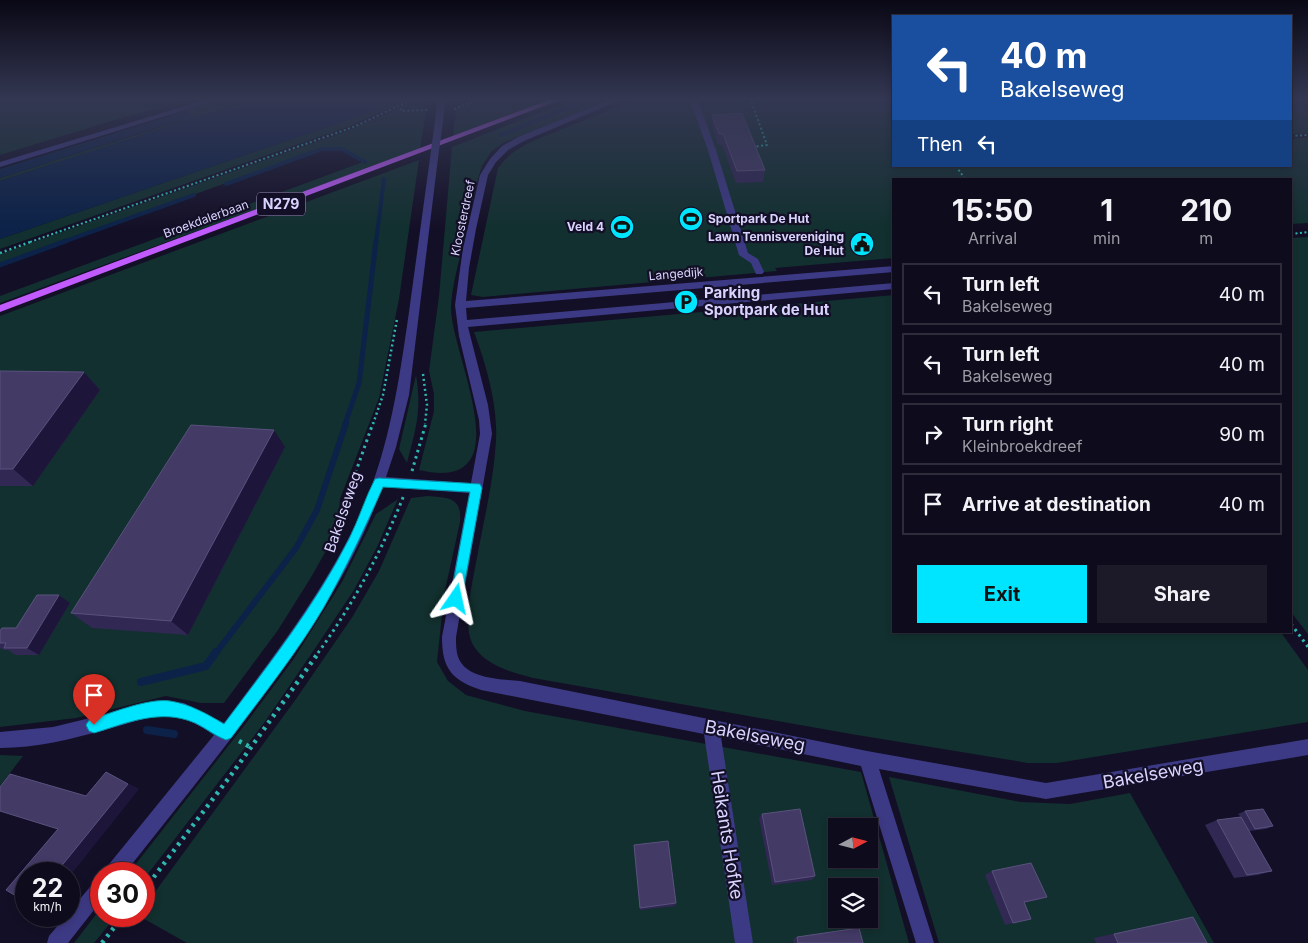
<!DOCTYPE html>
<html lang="en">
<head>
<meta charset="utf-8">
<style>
  :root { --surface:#0e0b1c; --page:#1c1929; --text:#f1f3f6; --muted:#9b9ba3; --line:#2e2b3b; --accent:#00e5ff }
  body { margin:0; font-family:Inter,sans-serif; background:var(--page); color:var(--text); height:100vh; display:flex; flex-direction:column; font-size:19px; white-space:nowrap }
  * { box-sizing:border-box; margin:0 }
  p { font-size:16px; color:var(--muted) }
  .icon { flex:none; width:28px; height:28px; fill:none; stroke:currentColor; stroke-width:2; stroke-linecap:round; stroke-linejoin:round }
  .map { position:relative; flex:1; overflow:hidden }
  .sheet { position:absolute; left:892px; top:178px; width:400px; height:455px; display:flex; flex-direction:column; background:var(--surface); border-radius:0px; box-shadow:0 2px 8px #0003,0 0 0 1px var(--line) }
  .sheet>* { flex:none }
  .hud { position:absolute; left:892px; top:15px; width:400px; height:152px; border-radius:0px; box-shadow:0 2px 8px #0003,0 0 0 1px var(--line); background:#1a4fa0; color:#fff; overflow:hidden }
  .needle { width:32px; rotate:83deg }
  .fabs { position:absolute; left:828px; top:818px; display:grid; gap:10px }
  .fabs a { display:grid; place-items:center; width:50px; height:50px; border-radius:0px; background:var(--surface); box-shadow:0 2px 8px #0003,0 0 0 1px var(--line); font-size:25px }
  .speed { position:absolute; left:15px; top:862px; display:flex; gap:10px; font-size:25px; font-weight:700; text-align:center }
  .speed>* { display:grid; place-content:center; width:65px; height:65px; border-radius:50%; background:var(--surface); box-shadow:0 2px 8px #0003,0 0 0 1px var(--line); line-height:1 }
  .speed small { font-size:12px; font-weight:400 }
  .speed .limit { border:8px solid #d22; background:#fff; color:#111 }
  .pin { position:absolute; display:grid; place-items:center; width:42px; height:42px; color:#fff; margin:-51px -21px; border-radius:50% 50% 50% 0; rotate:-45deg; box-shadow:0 0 5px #0007 }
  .pin .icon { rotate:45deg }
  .me { position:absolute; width:55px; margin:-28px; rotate:11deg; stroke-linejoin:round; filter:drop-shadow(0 0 4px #0008) }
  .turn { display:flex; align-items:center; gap:18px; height:105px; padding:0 25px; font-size:22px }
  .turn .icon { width:65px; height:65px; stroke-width:2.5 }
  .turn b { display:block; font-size:35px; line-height:42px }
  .then { display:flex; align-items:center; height:48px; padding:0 25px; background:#0003; gap:10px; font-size:19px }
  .eta { display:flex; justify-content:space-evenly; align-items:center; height:85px; text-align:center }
  .eta b { font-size:30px; font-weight:700; line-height:35px }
  .button { display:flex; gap:10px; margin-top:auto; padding:10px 25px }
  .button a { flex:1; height:58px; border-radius:0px; background:var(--accent); color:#111; font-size:20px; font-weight:700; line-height:58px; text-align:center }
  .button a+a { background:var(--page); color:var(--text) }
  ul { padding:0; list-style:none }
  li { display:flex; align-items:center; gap:15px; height:62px; margin:0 10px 8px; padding:0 15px; border:2px solid var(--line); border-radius:0px }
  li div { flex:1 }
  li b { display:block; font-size:19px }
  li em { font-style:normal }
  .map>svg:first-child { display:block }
  .green { fill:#12302f; fill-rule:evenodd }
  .water { fill:#0c2248 }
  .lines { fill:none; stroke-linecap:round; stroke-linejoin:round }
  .stream-far3 { stroke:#0c2248; stroke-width:4 }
  .stream-far2 { stroke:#0c2248; stroke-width:5 }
  .stream-far1 { stroke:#0c2248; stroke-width:6 }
  .stream { stroke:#0c2248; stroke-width:8 }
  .path-far3 { stroke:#2fb8b0; stroke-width:2; stroke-dasharray:2 2.5; stroke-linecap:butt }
  .path-far2 { stroke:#2fb8b0; stroke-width:2.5; stroke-dasharray:2 3; stroke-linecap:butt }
  .path-far1 { stroke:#2fb8b0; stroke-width:3; stroke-dasharray:2.5 4; stroke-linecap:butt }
  .path { stroke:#2fb8b0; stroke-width:4.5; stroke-dasharray:3 5; stroke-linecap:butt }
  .minor { fill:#3d3a85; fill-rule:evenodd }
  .major { fill:#c25bff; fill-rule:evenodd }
  .minor-bridge { stroke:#3d3a85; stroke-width:8 }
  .wall { fill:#312854 }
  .shaded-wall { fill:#1d163a }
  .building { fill:#433a66; stroke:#5a527e }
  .route { fill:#00e5ff; stroke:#0095a6 }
  .labels { text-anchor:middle; stroke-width:4.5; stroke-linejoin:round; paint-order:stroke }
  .far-street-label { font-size:12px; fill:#d9d4ff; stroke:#130f26 }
  .far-poi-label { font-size:12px; font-weight:bold; fill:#d9d4ff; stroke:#130f26; text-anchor:end }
  .shield { fill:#130f26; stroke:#9e99be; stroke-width:1 }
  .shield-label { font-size:14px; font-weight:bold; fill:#d9d4ff }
  .poi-label { font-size:15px; font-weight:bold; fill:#d9d4ff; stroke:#130f26; text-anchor:start }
  .street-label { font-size:15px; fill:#d9d4ff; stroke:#130f26 }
  .near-street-label { font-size:18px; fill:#d9d4ff; stroke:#130f26 }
</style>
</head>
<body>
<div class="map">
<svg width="1308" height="943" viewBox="0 0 1308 943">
  <rect width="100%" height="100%" fill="#130f26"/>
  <g class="green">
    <polygon points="0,98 196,98 118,119 0,155"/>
    <polygon points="223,98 259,98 198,117 194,118 185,112 190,107"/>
    <polygon points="405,98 412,98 347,127 0,249 0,239 356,117"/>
    <path d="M422,98H428L420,149L0,303V296L363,162C347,148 340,148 320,150L0,263V254L350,130Z"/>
    <polygon points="487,98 553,98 453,136 456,109"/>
    <path d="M577,98H612L503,143L491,152L482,166C474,190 469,215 464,240C459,262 452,285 451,307C450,353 526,495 419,470L434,411V394L429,371L439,296L452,147Z"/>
    <path d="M639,98H894V166H1291V139L1308,137V223L1291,224V179H894V258L775,268L777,271L483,297L471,295L498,168C508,155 518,148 533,141Z"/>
    <polygon points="1291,98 1308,98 1308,133 1291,134"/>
    <polygon points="186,119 189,120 0,181 0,178"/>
    <polygon points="419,160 399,299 379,398 340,499 338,525 331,542 310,579 278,630 224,703 201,703 166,696 76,718 0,727 0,316"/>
    <polygon points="1308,237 1308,634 1291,612 1291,238"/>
    <path d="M894,295V631H1280L1308,670V722L1057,763H1028L851,734L533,678C511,672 483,665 472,643C462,621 474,576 478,552C485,515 494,478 496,440C498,406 486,364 474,332Z"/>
    <path d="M416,375C422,410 416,429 407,463L399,449Z"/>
    <path d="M428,496C449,498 462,497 460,522L444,595L437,662L448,681L466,695L525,711L861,772L909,943H187L139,916H144V907L296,699L353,616L379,571L411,498ZM836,826H869V859H836ZM836,886H869V919H836Z"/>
    <polygon points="398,499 377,547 354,590 316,647 264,723 144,879 144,874 128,874 247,722 293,660 342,582 376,514"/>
    <polygon points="0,755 23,756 0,786"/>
    <polygon points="889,777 1021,802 1070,804 1130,793 1214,943 939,943"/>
    <polygon points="101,908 101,916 116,916 94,943 74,943"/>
  </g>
  <polygon class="water" points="259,98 405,98 356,117 0,239 0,181 188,120 181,120 0,178 0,169 186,111 194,118 198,117"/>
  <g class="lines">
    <g class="stream-far3">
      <polyline points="501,135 591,98"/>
      <polyline points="226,184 322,149 342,149 365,162"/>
      <polyline points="63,242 194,195"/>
      <polyline points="376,242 384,179"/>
    </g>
    <g class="stream-far2">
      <polyline points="0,265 66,241"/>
      <polyline points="345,424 359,383 376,241"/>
    </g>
    <polyline class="stream-far1" points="216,653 296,548 317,510 346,423"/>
    <g class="stream">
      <polyline points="141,682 206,666 216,652"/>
      <polyline points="147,730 174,734"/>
    </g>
    <g class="path-far3">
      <polyline points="750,98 767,145 752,147"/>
      <polyline points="402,104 401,111 428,110"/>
      <polyline points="454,109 484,98"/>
      <polyline points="1291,136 1308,135"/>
      <polyline points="956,166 965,179"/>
      <polyline points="1291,234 1308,232"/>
      <polyline points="30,242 356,126 415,98"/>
    </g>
    <g class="path-far2">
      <polyline points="0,253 33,241"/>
      <polyline points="423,374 427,405 425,424"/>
      <polyline points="373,424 383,395 397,319"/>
    </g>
    <g class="path-far1">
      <polyline points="412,471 426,423"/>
      <polyline points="353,482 365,482"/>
      <polyline points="335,541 348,494 373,423"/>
      <polyline points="1291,624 1308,647"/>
      <path d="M318,653C353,604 382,551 404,495"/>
    </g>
    <g class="path">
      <polyline points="239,741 252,748"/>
      <polyline points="144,890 234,771 319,652"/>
      <polyline points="102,943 123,916"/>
    </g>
    <g class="minor">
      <polygon points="212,98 224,98 0,167 0,162"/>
      <polygon points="438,98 446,98 441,136 437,138 433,136"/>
      <path d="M614,98H625L524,141L508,150L496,162L488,175L476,229L469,268L466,301L894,266V272L466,308L467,320L894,283V289L468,327L488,405L492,434L456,637C456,642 456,648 457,653C462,679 499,679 520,681L867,751L1046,783L1308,739V755L1046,799L879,769L934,943H916L861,766L721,737L753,943H735L704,734L481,690C452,680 442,669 442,637L469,493L382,487C357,561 314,626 269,688C222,752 173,812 124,874H103L106,868L214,735C203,728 190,719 176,717C152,713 128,724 105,730C71,739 36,748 0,748V732L53,727L160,701L184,703L224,723C273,657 324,592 359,517C389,452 399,382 409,312C416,261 423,209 430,158L434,156L438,158L409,395L396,447L386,477L471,483L480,434L479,420L459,336L455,305L463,248L480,175L490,159L502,146L518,137Z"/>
      <polygon points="689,98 697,98 716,150 748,253 758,259 764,272 762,274 756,274 751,263 739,255 708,150"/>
      <polygon points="101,878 101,901 68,943 47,943 49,936 66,916 69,916 69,912 95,881"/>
    </g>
    <polygon class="major" points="554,98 565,98 0,312 0,305"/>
    <polyline class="minor-bridge" points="434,158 437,136"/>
  </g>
  <g class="wall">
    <polygon points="712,115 765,170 763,182 736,183 722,145 718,145 712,127"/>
    <polygon points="0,371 84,372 100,390 33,486 0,486"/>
    <polygon points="285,447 188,635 92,628 71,613"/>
    <polygon points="70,603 39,655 16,655 8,650 4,650 0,648 0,631 16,628"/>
    <polygon points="1245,811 1273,826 1266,829 1249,831 1272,871 1258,875 1234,878 1205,825 1217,820 1241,817 1238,814"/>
    <polygon points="762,814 815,876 812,880 772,885 759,818"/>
    <polygon points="634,845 676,903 675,906 640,910"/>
    <polygon points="992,871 1047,897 1038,900 1024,903 1031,919 1005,925 985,875"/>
    <polygon points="1169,922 1207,943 1096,943 1094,938"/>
    <polygon points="797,937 863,943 794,943 793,939"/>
  </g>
  <g class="shaded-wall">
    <polygon points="84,372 100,390 33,486 13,469"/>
    <polygon points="274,430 285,447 188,635 171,621"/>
    <polygon points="59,595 70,603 39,655 27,648"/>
    <polygon points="106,772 139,789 69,877 69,874 55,874"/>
  </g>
  <g class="building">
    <polygon points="742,113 765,170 737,171 723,134 719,134 712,115"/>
    <polygon points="0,371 84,372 13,469 0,469"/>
    <polygon points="191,425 274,430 171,621 71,613"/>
    <polygon points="37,595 59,595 27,648 4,648 6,643 0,643 0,631 2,628 16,628"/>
    <polygon points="106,772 128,784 55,874 26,874 26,902 6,890 58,829 0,811 0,787 10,774 86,796"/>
    <polygon points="800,809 815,876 775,882 762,814"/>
    <polygon points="1263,809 1273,826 1255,829 1245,811"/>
    <polygon points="1241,817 1272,871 1247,875 1217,820"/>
    <polygon points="668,841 676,903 640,908 634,845"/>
    <polygon points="1031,863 1047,897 1024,902 1031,919 1013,923 992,871"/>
    <polygon points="1193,917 1207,943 1118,943 1114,934"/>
    <polygon points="859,928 863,943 798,943 797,937"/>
  </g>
  <linearGradient id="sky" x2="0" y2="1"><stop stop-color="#0a0815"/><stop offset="0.43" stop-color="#333752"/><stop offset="1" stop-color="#333752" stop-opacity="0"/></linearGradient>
  <rect width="1308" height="230" fill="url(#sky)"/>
  <path class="route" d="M379,478L480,484L482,488L461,603L456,604L452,603L450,599L470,492L383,487C365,528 346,568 324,607C297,653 263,695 231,738L226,740C215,736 206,728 195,723C161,708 127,723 94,733L89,731L86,725L89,720L94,718C115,712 149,698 170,701C190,704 207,714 224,724C269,664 315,606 349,539C359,519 365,498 375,479Z"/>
  <defs>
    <g id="stadium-disc" transform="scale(1.25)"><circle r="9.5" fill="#00e5ff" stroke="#130f26"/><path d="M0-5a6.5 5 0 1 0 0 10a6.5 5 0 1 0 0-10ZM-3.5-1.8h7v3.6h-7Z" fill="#111"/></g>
    <g id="civic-disc" transform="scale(1.25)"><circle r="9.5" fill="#00e5ff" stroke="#130f26"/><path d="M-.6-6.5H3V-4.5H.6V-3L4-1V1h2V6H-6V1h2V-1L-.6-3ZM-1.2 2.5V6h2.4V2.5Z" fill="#111"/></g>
    <g id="parking-disc" transform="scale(1.25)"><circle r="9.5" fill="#00e5ff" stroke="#130f26"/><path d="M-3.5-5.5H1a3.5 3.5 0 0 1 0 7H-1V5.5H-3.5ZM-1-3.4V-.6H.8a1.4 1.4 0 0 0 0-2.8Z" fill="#111"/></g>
  </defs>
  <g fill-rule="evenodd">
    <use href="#stadium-disc" x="691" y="219"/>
    <use href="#stadium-disc" x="622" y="227"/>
    <use href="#civic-disc" x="862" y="244"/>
    <use href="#parking-disc" x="686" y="302"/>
  </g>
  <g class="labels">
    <g class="far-street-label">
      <text transform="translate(463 218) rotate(-78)" y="4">Kloosterdreef</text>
      <text transform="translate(206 219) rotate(-20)" y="4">Broekdalerbaan</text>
      <text transform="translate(676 274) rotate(-5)" y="4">Langedijk</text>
    </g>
    <g class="far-poi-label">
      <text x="708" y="223" text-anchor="start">Sportpark De Hut</text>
      <text x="604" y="231">Veld 4</text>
      <text x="844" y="241">Lawn Tennisvereniging<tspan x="844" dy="14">De Hut</tspan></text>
    </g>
    <rect class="shield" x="257" y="192.5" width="48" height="23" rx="4"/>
    <g class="shield-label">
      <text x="281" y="209">N279</text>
    </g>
    <g class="poi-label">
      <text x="704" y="298">Parking<tspan x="704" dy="17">Sportpark de Hut</tspan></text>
    </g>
    <g class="street-label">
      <text transform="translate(343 512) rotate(-71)" y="5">Bakelseweg</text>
    </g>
    <g class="near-street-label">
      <text transform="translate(755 736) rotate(11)" y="6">Bakelseweg</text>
      <text transform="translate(1153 774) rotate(-10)" y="6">Bakelseweg</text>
      <text transform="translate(727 835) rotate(81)" y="6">Heikants Hofke</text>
    </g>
  </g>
</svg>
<div class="fabs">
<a><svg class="needle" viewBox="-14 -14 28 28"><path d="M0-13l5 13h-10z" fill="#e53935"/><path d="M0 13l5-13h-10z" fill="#9b9ba3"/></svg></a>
<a><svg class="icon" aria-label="layers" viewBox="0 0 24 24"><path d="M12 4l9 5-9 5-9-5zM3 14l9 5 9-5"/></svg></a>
</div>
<div class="speed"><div>22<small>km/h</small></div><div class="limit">30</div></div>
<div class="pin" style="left:94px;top:725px;background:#d93025"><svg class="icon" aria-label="arrive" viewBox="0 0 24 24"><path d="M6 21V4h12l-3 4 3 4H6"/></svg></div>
<svg class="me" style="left:456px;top:599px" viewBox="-20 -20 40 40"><path d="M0-17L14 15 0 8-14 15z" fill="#00e5ff" stroke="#fff" stroke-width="4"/></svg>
<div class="hud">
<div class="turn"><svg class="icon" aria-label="left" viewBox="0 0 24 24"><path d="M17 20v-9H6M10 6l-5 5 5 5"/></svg><div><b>40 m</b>Bakelseweg</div></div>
<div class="then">Then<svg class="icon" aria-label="left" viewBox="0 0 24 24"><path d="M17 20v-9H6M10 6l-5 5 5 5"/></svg></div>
</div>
<section class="sheet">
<div class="eta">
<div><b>15:50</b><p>Arrival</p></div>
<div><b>1</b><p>min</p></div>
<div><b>210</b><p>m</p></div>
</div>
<ul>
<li><svg class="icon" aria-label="left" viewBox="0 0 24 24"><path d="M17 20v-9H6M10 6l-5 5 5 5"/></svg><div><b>Turn left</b><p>Bakelseweg</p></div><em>40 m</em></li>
<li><svg class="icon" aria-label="left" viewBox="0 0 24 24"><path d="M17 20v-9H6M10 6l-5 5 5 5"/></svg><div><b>Turn left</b><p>Bakelseweg</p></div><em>40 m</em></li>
<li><svg class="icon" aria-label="right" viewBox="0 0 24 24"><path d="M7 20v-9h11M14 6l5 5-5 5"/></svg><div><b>Turn right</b><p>Kleinbroekdreef</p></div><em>90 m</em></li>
<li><svg class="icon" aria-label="arrive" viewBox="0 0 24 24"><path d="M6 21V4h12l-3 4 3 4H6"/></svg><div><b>Arrive at destination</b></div><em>40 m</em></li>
</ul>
<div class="button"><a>Exit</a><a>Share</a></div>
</section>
</div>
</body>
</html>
